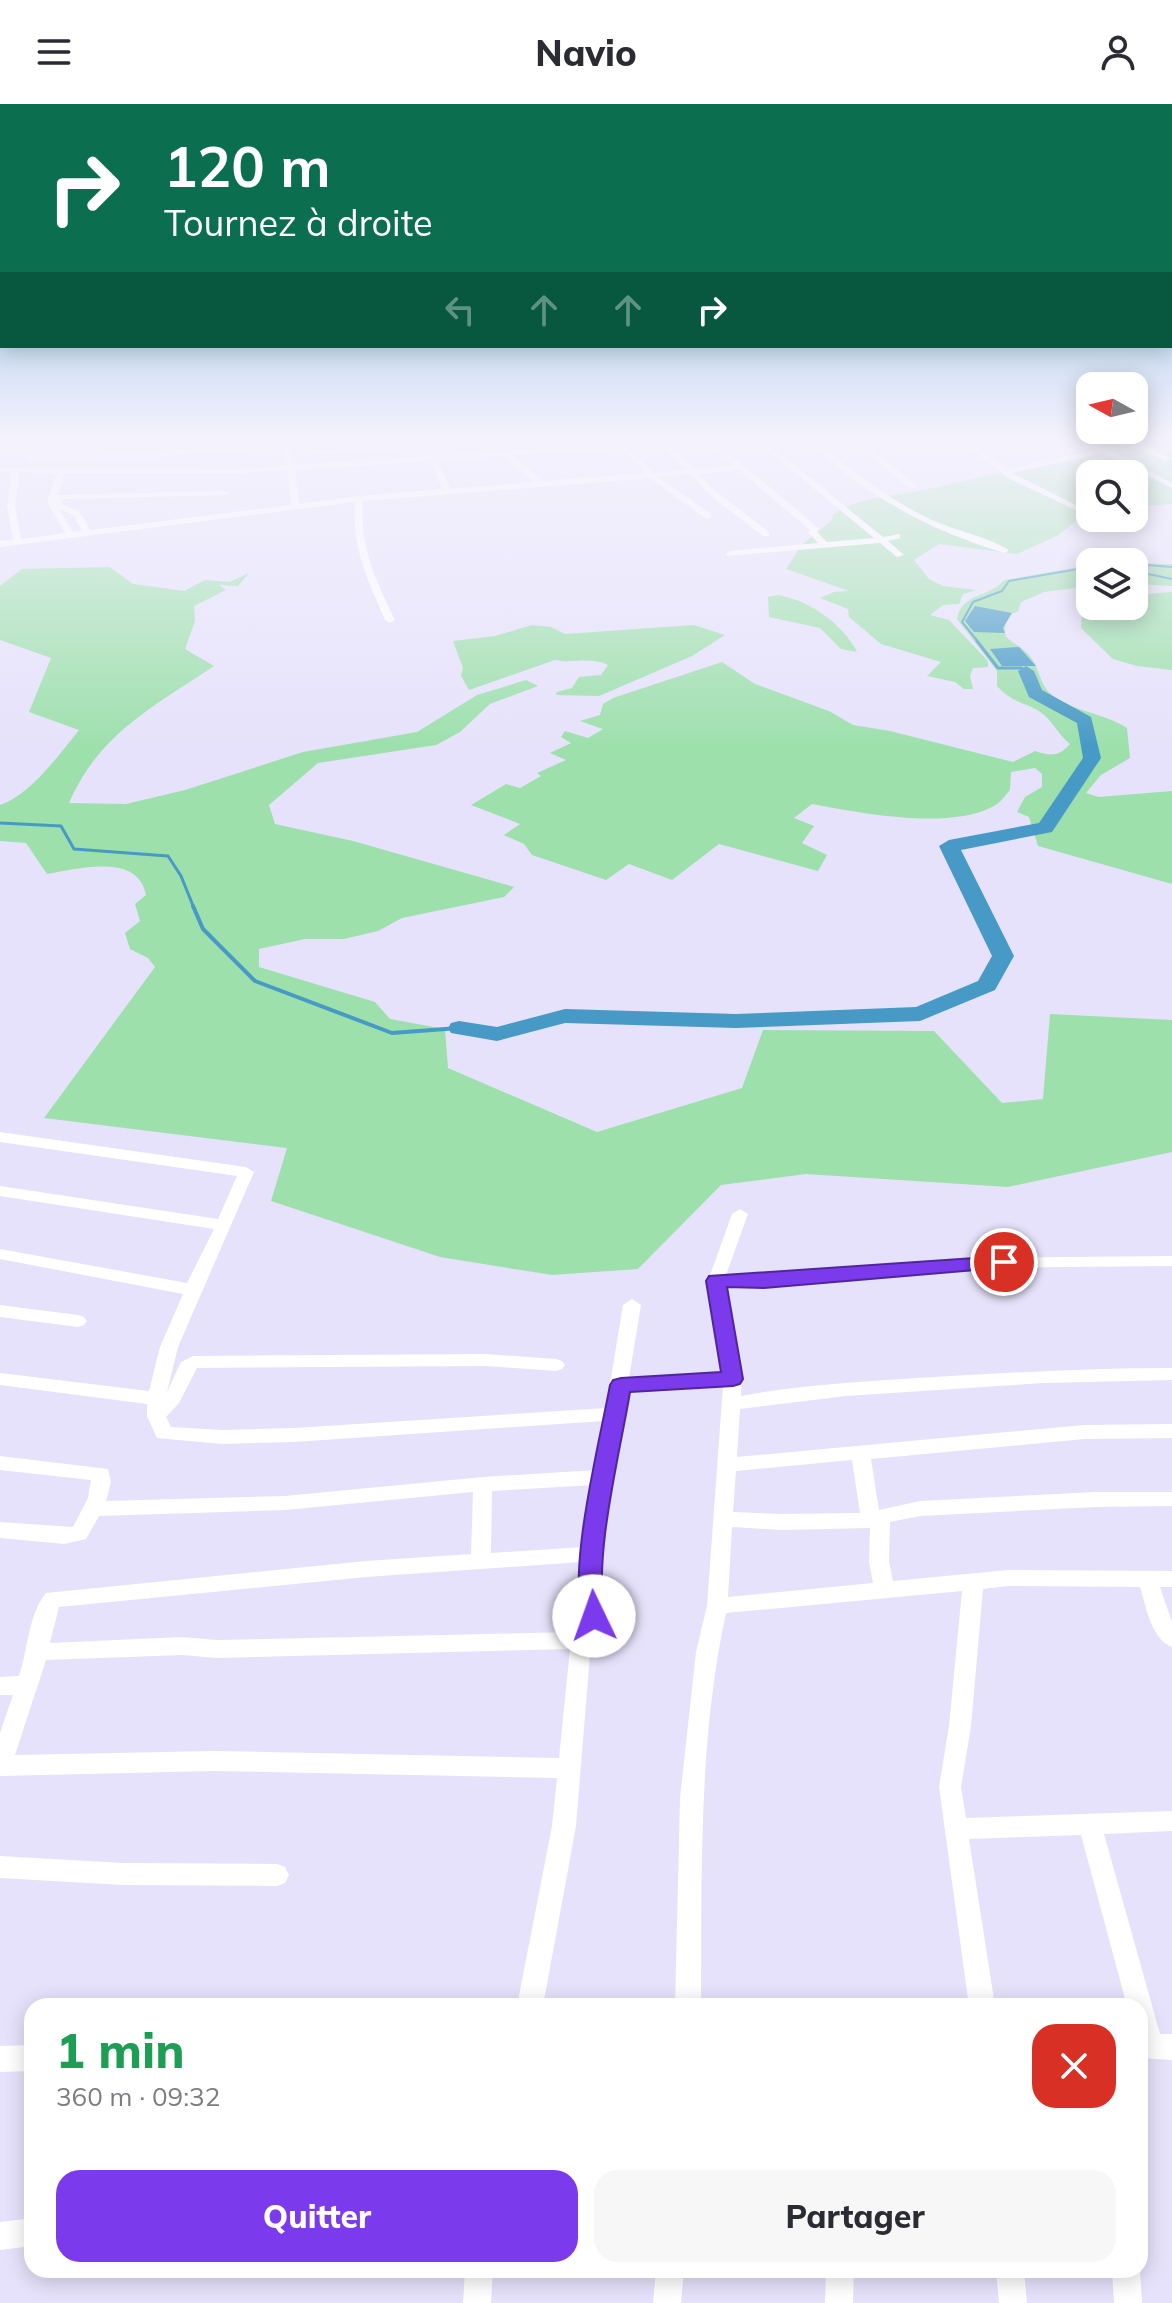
<!DOCTYPE html>
<html lang="fr">
<head>
<meta charset="utf-8">
<style>
  :root { --surface:#fff; --page:#f7f7f7; --text:#2b2b33; --muted:#7c7c81; --accent:#7c3aed }
  body { margin:0; font-family:Mulish,sans-serif; background:var(--page); color:var(--text); height:100vh; display:flex; flex-direction:column; font-size:30px; white-space:nowrap }
  * { box-sizing:border-box; margin:0 }
  p { font-size:26px; color:var(--muted) }
  .icon { flex:none; width:44px; height:44px; fill:none; stroke:currentColor; stroke-width:2; stroke-linecap:round; stroke-linejoin:round }
  .map { position:relative; flex:1; overflow:hidden }
  .drawer { position:absolute; left:24px; top:1894px; width:1124px; height:280px; display:flex; flex-direction:column; background:var(--surface); border-radius:24px; box-shadow:0 4px 20px #0003 }
  .drawer>* { flex:none }
  .hud { position:absolute; left:0px; top:0px; width:1172px; height:244px; box-shadow:0 4px 20px #0003; background:#0b6e4f; color:#fff; overflow:hidden }
  .needle { width:52px; rotate:278deg }
  .controls { position:absolute; left:1076px; top:268px; display:grid; gap:16px }
  .controls a { display:grid; place-items:center; width:72px; height:72px; border-radius:16px; background:var(--surface); box-shadow:0 4px 20px #0003; font-size:40px }
  .pin { position:absolute; display:grid; place-items:center; width:68px; height:68px; color:#fff; margin:-34px; border:4px solid #fff; border-radius:50%; box-shadow:0 2px 8px #0007 }
  .me { position:absolute; width:88px; margin:-44px; rotate:357deg; stroke-linejoin:round; filter:drop-shadow(0 0 6px #0008) }
  .turn { display:flex; align-items:center; gap:28px; height:168px; padding:0 32px; font-size:36px }
  .turn .icon { width:104px; height:104px; stroke-width:2.5 }
  .turn b { display:block; font-size:56px; line-height:68px }
  .lanes { display:flex; align-items:center; height:76px; padding:0 32px; background:#0003; justify-content:center; gap:40px; direction:ltr }
  .lanes .off { opacity:.35 }
  .round { display:grid; place-items:center; flex:none; width:84px; height:84px; border-radius:24px; background:var(--page) }
  .head { display:flex; align-items:center; justify-content:space-between; height:136px; padding:0 32px }
  h1 { font-size:48px; font-weight:800; line-height:60px; color:#1e9e55 }
  .cta { display:flex; gap:16px; margin-top:auto; padding:16px 32px }
  .cta a { flex:1; height:92px; border-radius:24px; background:var(--accent); color:#fff; font-size:32px; font-weight:800; line-height:92px; text-align:center }
  .cta a+a { background:var(--page); color:var(--text) }
  header { display:flex; justify-content:space-between; align-items:center; height:104px; padding:0 32px; background:var(--surface); font-size:36px; font-weight:800 }
  .map>svg:first-child { display:block }
  .green { fill:#9de0ac }
  .water { fill:#469ac5 }
  .lines { fill:none; stroke-linecap:round; stroke-linejoin:round }
  .stream-far2 { stroke:#469ac5; stroke-width:2 }
  .stream-far1 { stroke:#469ac5; stroke-width:3 }
  .stream { stroke:#469ac5; stroke-width:4 }
  .river { fill:#469ac5; fill-rule:evenodd }
  .minor { fill:#fff; fill-rule:evenodd }
  .route { fill:#7c3aed; stroke:#51269a; stroke-width:2 }
</style>
</head>
<body>
<header><svg class="icon" aria-label="menu" viewBox="0 0 24 24"><path d="M4 6h16M4 12h16M4 18h16"/></svg>Navio<svg class="icon" aria-label="person" viewBox="0 0 24 24"><circle cx="12" cy="8" r="4"/><path d="M4 21q1-7 8-7t8 7"/></svg></header>
<div class="map">
<svg width="1172" height="2199" viewBox="0 0 1172 2199">
  <rect width="100%" height="100%" fill="#e6e2fb"/>
  <g class="green">
    <path d="M1119,336H1172V400L1134,403V370H1090V406L1057,432L1017,450L939,440L914,456L929,475L943,482L976,486L963,490L959,500L943,501L930,511L949,516L988,557V563L973,564L970,572L973,585H964L955,578L927,572L941,558L881,540L849,513L848,505L820,494L834,488L849,487L786,465L802,441L832,416L833,410C863,391 894,393 928,385C992,371 1056,355 1119,336Z"/>
    <polygon points="1134,459 1172,460 1172,482 1134,480"/>
    <path d="M1090,461V482L1044,488L1021,498L1018,507L1008,512C998,538 1012,534 1027,549C1040,561 1038,580 1052,591C1074,608 1104,609 1127,624L1130,654L1101,671L1086,689L1099,693L1172,687V780L1038,742L1029,713L1017,708L1025,693L1042,683V670L1035,664L1011,668L1010,686C1005,692 999,700 992,703C947,726 861,709 812,700L794,714L814,722L802,739L827,751L818,767L719,740L672,776L629,760L606,776L532,751L524,740L504,731L520,720L471,701L506,680L520,684L541,672L537,669L566,656L550,649L571,639L561,633L565,627L588,634L603,625L580,617L600,611L603,600L613,594L722,558L755,580L829,607L853,621L890,627L1013,658L1035,647C1050,652 1059,653 1070,640C1059,631 1053,618 1043,610C1030,599 1014,601 997,582V567L957,515C961,489 991,493 1004,476Z"/>
    <path d="M110,463L133,480L184,487L205,476L230,478L249,469L238,482L219,481L226,486L194,502L195,517L185,545L214,562C155,602 99,629 69,699L126,700L185,686L303,648L417,628L477,591L526,576L538,582L490,600L460,628L436,641L318,659L269,701L275,720L353,737L514,783L504,793L402,814L378,827L344,835H305L259,845V863L375,898L390,915L445,925L448,964L597,1028L742,984L763,926L934,927L1002,999L1043,995L1050,910L1172,916V1048L1008,1083L806,1070L721,1081L638,1165L552,1171L440,1153L271,1097L287,1044L44,1014L155,863L148,854L130,845L125,829L140,817L135,800L146,791C138,748 78,765 47,770L26,739L0,737V701C29,692 60,650 79,626L29,608L51,554L0,536V482L22,465Z"/>
    <polygon points="1172,488 1172,566 1137,562 1113,555 1081,524 1082,512 1100,502 1134,502 1134,491"/>
    <path d="M778,491C809,496 843,520 857,548L841,545L820,524L769,513L768,493Z"/>
    <path d="M532,521L551,523L565,530L694,521L725,531L692,552L599,592L556,591L557,588L572,584L579,573L601,571L608,561C591,552 573,560 555,556L469,586L461,572L463,564L453,537L495,532Z"/>
  </g>
  <g class="water">
    <polygon points="975,502 1012,509 1003,524 1005,529 974,528 965,517"/>
    <polygon points="1019,543 1036,562 1002,562 990,545"/>
  </g>
  <g class="lines">
    <g class="stream-far2">
      <polyline points="1134,460 1172,463"/>
      <polyline points="1134,467 1172,475"/>
      <polyline points="979,539 962,518 973,498 1002,487 1009,477 1090,463"/>
    </g>
    <g class="stream-far1">
      <polyline points="977,537 998,564 1021,564 1026,567"/>
      <polyline points="0,719 61,722 74,745 168,752 181,772 194,804"/>
    </g>
    <polyline class="stream" points="193,802 203,825 255,877 392,929 459,924"/>
    <polygon class="river" points="1026,562 1034,567 1042,586 1091,613 1101,654 1052,728 961,746 1014,852 995,886 920,917 736,924 565,919 497,937 451,929 448,924 451,919 459,917 497,923 565,905 736,910 916,903 978,877 992,852 939,742 949,736 1039,719 1083,654 1077,619 1029,593 1018,567"/>
    <g class="minor">
      <path d="M280,336H332L289,342L294,361L664,336H713L818,424L817,428L827,438L874,434L755,336H763L883,433L900,430V434L888,437L904,451L897,453L880,439L727,452L726,450L730,447L818,439L808,428L810,426L739,366L698,370L718,389L769,428V432H763L712,393L690,370L658,373L711,410V414H705L650,374L363,397C360,445 375,474 395,516L390,519L385,516C367,474 352,445 355,398L0,443V437L13,436L7,402L12,368H0V364L241,365L286,362L282,342L142,354L30,355L27,351L142,350ZM706,338L734,362L694,365L670,341ZM662,341L686,366L654,369L628,343ZM621,344L646,369L542,377L513,351ZM504,352L533,378L450,385L438,356ZM431,357L442,385L359,392L299,400L295,366ZM287,366L291,401L90,426L79,407L61,400L63,395L225,391L229,389L225,387L57,391L65,369H241ZM20,368L57,369L47,398L65,429L21,435L15,402ZM59,405L73,411L82,427L73,428Z"/>
      <path d="M808,336H816C853,368 889,396 934,417C958,427 988,433 1009,446L1005,449C930,427 864,391 808,336Z"/>
      <polygon points="851,336 859,336 916,380 916,384 910,384"/>
      <polygon points="959,336 967,336 1007,365 1097,345 1082,336 1091,336 1172,379 1172,384 1103,349 1012,369 1090,408 1090,413 1008,374"/>
      <polygon points="1124,336 1134,336 1172,355 1165,357"/>
      <polygon points="1167,336 1172,336 1172,339"/>
      <polygon points="36,339 33,343 0,344 0,340"/>
      <polygon points="410,340 413,344 311,350 307,348"/>
      <path d="M0,1028L246,1063L254,1068L178,1243L167,1288L181,1258L193,1252L486,1250L556,1255L562,1257L565,1261L562,1265L556,1267L486,1262L197,1264L179,1299L166,1313L171,1323L222,1326L294,1324L606,1304L623,1201L632,1195L641,1201L629,1274L723,1269L708,1177L732,1110L740,1105L748,1110L726,1171H764L972,1154L1172,1152V1162L972,1164L764,1183H725L742,1275L741,1292C799,1281 858,1278 917,1274C1002,1269 1087,1264 1172,1264V1276L1044,1279L846,1292L740,1305L737,1353L1084,1321L1172,1320V1334L1084,1335L871,1355L879,1406L920,1397L1095,1388H1172V1402L1095,1403L920,1412L890,1418L889,1458L893,1477L1008,1466L1172,1467V1483H1160L1172,1518V1543C1151,1535 1146,1502 1140,1483L1008,1482L983,1485L971,1622L961,1683L966,1714L1172,1707V1727L1104,1730L1160,1930H1172V1956L1140,1954V1902H1127L1081,1731L969,1735L995,1902H969L939,1683L949,1622L962,1487L726,1509C698,1638 702,1771 701,1902H675L680,1694L696,1548L707,1502L723,1282L627,1287L602,1450L604,1516L591,1538L576,1722L543,1902H517L552,1722L557,1674L214,1667L0,1672V1629L13,1591H0V1573L19,1572C28,1546 28,1511 46,1489L366,1457L471,1450L473,1388L285,1406L99,1412L86,1435L64,1440L0,1434V1418L73,1423L88,1394L91,1376L0,1366V1352L108,1365L111,1378L106,1397L285,1392L483,1373L596,1366L604,1317L294,1338L222,1340L157,1334L147,1312V1300L0,1281V1269L149,1287L160,1243L183,1190L0,1155V1145L187,1179L214,1125L0,1092V1082L218,1115L237,1072L0,1038ZM852,1356L860,1409L781,1410L733,1408L736,1367ZM594,1381L583,1443L491,1449L492,1387ZM732,1423L781,1426L870,1424L869,1458L873,1479L728,1493ZM582,1458L584,1515L575,1528L217,1536L182,1533L50,1539L59,1503L366,1473ZM570,1545L559,1654L214,1647L15,1651L46,1556L182,1551L217,1554Z"/>
      <polygon points="0,1201 78,1211 84,1213 87,1217 84,1221 78,1223 0,1213"/>
      <polygon points="0,1752 123,1759 277,1760 285,1763 289,1771 285,1779 277,1782 123,1781 0,1774"/>
      <polygon points="32,1941 32,1967 0,1968 0,1942"/>
      <polygon points="32,2114 32,2142 0,2146 0,2118"/>
      <polygon points="465,2166 493,2166 491,2199 463,2199"/>
      <polygon points="656,2166 684,2166 681,2199 653,2199"/>
      <polygon points="826,2166 854,2166 853,2199 825,2199"/>
      <polygon points="996,2166 1024,2166 1027,2199 999,2199"/>
      <polygon points="1112,2166 1140,2166 1142,2199 1114,2199"/>
    </g>
  </g>
  <linearGradient id="sky" x2="0" y2="1"><stop stop-color="#67aada"/><stop offset="0.52" stop-color="#f4f2fd"/><stop offset="1" stop-color="#f4f2fd" stop-opacity="0"/></linearGradient>
  <rect width="1172" height="644" fill="url(#sky)"/>
  <path class="route" d="M1004,1152L1013,1158L1011,1163L764,1184L727,1183L743,1275L740,1280L733,1282L630,1288C621,1344 591,1461 606,1512L602,1519L594,1521L585,1519C564,1476 601,1332 610,1281L613,1276L621,1274L721,1268L706,1177L709,1172Z"/>
</svg>
<div class="controls">
<a><svg class="needle" viewBox="-14 -14 28 28"><path d="M0-13l5 13h-10z" fill="#e53935"/><path d="M0 13l5-13h-10z" fill="#7c7c81"/></svg></a>
<a><svg class="icon" aria-label="search" viewBox="0 0 24 24"><circle cx="10" cy="10" r="6"/><path d="M15 15l6 6"/></svg></a>
<a><svg class="icon" aria-label="layers" viewBox="0 0 24 24"><path d="M12 4l9 5-9 5-9-5zM3 14l9 5 9-5"/></svg></a>
</div>
<div class="pin" style="left:1004px;top:1158px;background:#d93025"><svg class="icon" aria-label="arrive" viewBox="0 0 24 24"><path d="M6 21V4h12l-3 4 3 4H6"/></svg></div>
<svg class="me" style="left:594px;top:1512px" viewBox="-20 -20 40 40"><circle r="19" fill="#fff"/><path d="M0-13L10 11 0 6-10 11z" fill="#7c3aed"/></svg>
<div class="hud">
<div class="turn"><svg class="icon" aria-label="right" viewBox="0 0 24 24"><path d="M7 20v-9h11M14 6l5 5-5 5"/></svg><div><b>120 m</b>Tournez à droite</div></div>
<div class="lanes"><svg class="icon off" aria-label="left" viewBox="0 0 24 24"><path d="M17 20v-9H6M10 6l-5 5 5 5"/></svg><svg class="icon off" aria-label="ahead" viewBox="0 0 24 24"><path d="M12 20V5M6 11l6-6 6 6"/></svg><svg class="icon off" aria-label="ahead" viewBox="0 0 24 24"><path d="M12 20V5M6 11l6-6 6 6"/></svg><svg class="icon" aria-label="right" viewBox="0 0 24 24"><path d="M7 20v-9h11M14 6l5 5-5 5"/></svg></div>
</div>
<section class="drawer">
<div class="head"><div><h1>1 min</h1><p>360 m · 09:32</p></div><a class="round" style="background:#d93025;color:#fff"><svg class="icon" aria-label="close" viewBox="0 0 24 24"><path d="M6 6l12 12M18 6L6 18"/></svg></a></div>
<div class="cta"><a>Quitter</a><a>Partager</a></div>
</section>
</div>
</body>
</html>
